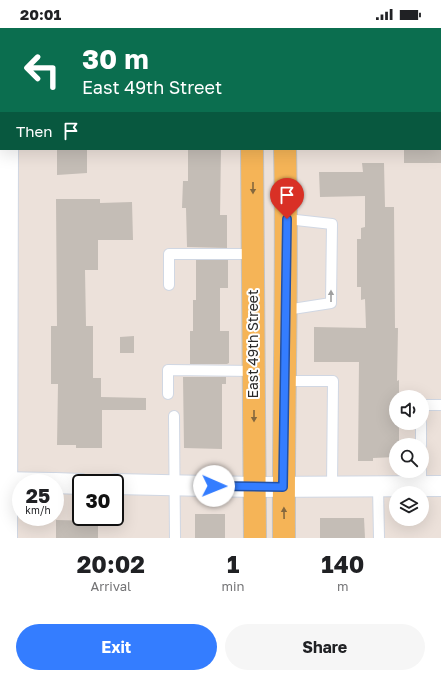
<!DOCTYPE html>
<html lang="en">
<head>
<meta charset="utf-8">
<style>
  :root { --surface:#fff; --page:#f6f6f6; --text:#202124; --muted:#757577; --accent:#347dff }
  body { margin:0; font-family:"Golos Text",sans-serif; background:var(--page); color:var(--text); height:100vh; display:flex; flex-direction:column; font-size:15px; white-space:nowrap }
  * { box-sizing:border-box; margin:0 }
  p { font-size:13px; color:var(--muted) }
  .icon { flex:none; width:22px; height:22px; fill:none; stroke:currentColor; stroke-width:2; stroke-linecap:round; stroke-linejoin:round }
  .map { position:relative; height:510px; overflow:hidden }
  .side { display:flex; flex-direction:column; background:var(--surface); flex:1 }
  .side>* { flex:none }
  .top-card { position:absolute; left:0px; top:0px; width:441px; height:122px; box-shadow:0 4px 16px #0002; background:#0b6e4f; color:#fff; overflow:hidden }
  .controls { position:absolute; left:389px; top:362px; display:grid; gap:8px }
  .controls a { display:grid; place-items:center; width:40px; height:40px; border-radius:50%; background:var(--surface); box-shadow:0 4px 16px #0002; font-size:20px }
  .speed { position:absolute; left:12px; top:446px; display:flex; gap:8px; font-size:20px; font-weight:700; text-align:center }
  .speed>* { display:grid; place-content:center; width:52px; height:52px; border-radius:50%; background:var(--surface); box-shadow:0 4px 16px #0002; line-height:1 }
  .speed small { font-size:10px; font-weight:400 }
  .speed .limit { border:2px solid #111; border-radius:6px; background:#fff; color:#111 }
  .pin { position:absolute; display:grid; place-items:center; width:34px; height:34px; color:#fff; margin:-41px -17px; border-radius:50% 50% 50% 0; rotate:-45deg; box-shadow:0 0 4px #0007 }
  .pin .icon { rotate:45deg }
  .me { position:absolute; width:44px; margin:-22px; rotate:91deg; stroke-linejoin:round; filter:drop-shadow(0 0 3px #0008) }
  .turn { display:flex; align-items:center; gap:14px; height:84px; padding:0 16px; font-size:18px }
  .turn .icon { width:52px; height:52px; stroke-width:2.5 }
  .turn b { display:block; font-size:28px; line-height:34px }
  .then { display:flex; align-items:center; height:38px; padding:0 16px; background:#0003; gap:8px; font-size:15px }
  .eta { display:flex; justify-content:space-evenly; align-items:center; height:68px; text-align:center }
  .eta b { font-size:24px; font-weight:700; line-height:28px }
  .primary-button { display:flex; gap:8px; margin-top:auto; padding:8px 16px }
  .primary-button a { flex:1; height:46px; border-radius:24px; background:var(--accent); color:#fff; font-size:16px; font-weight:700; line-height:46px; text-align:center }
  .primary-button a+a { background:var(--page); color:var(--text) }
  .status { display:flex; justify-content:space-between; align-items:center; height:28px; padding:0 20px; background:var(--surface); direction:ltr }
  .status svg { height:11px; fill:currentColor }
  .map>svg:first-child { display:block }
  .building { fill:#c4bdb6 }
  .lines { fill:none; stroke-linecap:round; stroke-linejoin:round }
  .service-casing { stroke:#d0d7e3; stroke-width:12 }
  .minor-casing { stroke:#d0d7e3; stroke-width:22 }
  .primary-casing { stroke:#c3c3c3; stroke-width:24 }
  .service { stroke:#fff; stroke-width:10 }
  .minor { stroke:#fff; stroke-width:20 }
  .primary { stroke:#f5b457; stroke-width:22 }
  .oneway { fill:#85683e }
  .oneway2 { fill:#9f9f9f }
  .route-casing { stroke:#2251a6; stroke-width:10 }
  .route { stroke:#347dff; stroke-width:7 }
  .labels { text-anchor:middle; stroke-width:4; stroke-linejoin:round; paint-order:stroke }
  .street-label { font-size:14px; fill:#292929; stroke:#fff }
</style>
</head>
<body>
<div class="status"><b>20:01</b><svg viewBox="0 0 49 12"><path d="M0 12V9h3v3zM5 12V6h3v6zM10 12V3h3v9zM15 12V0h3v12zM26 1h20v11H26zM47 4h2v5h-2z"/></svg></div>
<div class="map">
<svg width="441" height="510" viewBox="0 0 441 510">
  <rect width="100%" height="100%" fill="#ece1da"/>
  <g class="building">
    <polygon points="57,121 87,121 87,145 57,147"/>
    <polygon points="188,121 221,121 220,187 227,187 227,220 187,219 186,180 182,180 183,153 188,153"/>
    <rect x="404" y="121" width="37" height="14"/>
    <polygon points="362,135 384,135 385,179 394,179 395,300 398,300 397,353 399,352 399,369 396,369 396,395 399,395 399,417 396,417 396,429 373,430 373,433 358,433 359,334 314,334 314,299 366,300 365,271 361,272 361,259 357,259 357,211 361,211 361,200 365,199 365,168 320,169 319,144 363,144"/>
    <polygon points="56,171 100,171 100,175 132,174 133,212 98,212 98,242 85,242 86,298 93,298 93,350 101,350 101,369 146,370 146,382 102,382 102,420 76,420 76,417 57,417 58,356 51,356 51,298 57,298"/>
    <polygon points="196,232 228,232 228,260 220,260 220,303 229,303 229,335 227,336 190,336 190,303 193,303 193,272 196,272"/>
    <polygon points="134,308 134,325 120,325 120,309"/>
    <polygon points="183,349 226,349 226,356 222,356 222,421 184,420"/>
    <rect x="195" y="486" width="30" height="24"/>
    <polygon points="320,490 364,490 365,510 320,510"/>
    <polygon points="56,492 98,493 98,510 56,510"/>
  </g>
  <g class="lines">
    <g class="service-casing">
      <g id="service">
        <polyline points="370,0 370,1"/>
        <polyline points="169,257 169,226 253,226"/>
        <polyline points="286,282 331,275 332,196 287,191"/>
        <polyline points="284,353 333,353 332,459"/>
        <polyline points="168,366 168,342 254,343"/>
        <polyline points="422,377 441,377"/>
        <polyline points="174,388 175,510"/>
        <polyline points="421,395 421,417"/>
        <polyline points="378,458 379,510"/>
        <polyline points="421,458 421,443"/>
      </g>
    </g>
    <g class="minor-casing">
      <g id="minor">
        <polyline points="9,1 9,0"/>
        <polyline points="0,454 52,455"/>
        <polyline points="55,455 81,456"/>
        <polyline points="115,456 254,459 441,458"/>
        <polyline points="7,510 8,121"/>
      </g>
    </g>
    <g class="primary-casing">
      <g id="primary">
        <polyline points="252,0 252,1"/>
        <polyline points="273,0 273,1"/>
        <polyline points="252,121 255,510"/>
        <path d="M284,510C283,380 288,251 285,121"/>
      </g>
    </g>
    <use href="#service" class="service"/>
    <use href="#minor" class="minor"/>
    <use href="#primary" class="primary"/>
  </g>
  <defs><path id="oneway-solid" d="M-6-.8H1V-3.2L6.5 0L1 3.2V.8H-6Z"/></defs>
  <g class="oneway">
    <use href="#oneway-solid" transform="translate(253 160) rotate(90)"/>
    <use href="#oneway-solid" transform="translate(254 388) rotate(90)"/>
    <use href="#oneway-solid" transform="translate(284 485) rotate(-91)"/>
  </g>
  <use class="oneway2" href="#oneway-solid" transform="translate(331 268) rotate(-90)"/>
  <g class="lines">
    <g class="route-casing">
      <polyline id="route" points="214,458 283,459 287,191"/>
    </g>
    <use href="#route" class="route"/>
  </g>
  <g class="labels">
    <g class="street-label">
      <text transform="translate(253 316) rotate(-90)" y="5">East 49th Street</text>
    </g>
  </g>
</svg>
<div class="controls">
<a><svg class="icon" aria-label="sound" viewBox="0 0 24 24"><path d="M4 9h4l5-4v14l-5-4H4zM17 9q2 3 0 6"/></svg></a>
<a><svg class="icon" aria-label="search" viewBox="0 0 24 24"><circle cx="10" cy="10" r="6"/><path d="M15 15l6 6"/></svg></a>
<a><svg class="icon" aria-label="layers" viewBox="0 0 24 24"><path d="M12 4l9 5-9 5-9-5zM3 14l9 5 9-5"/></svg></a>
</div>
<div class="speed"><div>25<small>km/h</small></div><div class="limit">30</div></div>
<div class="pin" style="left:287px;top:191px;background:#d93025"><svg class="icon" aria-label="arrive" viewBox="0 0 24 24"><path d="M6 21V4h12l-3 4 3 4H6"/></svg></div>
<svg class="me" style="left:214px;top:458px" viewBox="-20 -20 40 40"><circle r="19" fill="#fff"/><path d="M0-13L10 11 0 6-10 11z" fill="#347dff"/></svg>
<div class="top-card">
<div class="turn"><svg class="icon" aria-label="left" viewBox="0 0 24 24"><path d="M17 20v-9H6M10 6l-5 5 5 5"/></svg><div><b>30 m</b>East 49th Street</div></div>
<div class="then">Then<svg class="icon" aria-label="arrive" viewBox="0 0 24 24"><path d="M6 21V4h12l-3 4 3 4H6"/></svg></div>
</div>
</div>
<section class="side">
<div class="eta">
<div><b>20:02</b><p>Arrival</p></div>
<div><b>1</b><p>min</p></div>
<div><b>140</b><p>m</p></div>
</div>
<div class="primary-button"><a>Exit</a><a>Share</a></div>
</section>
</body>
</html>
